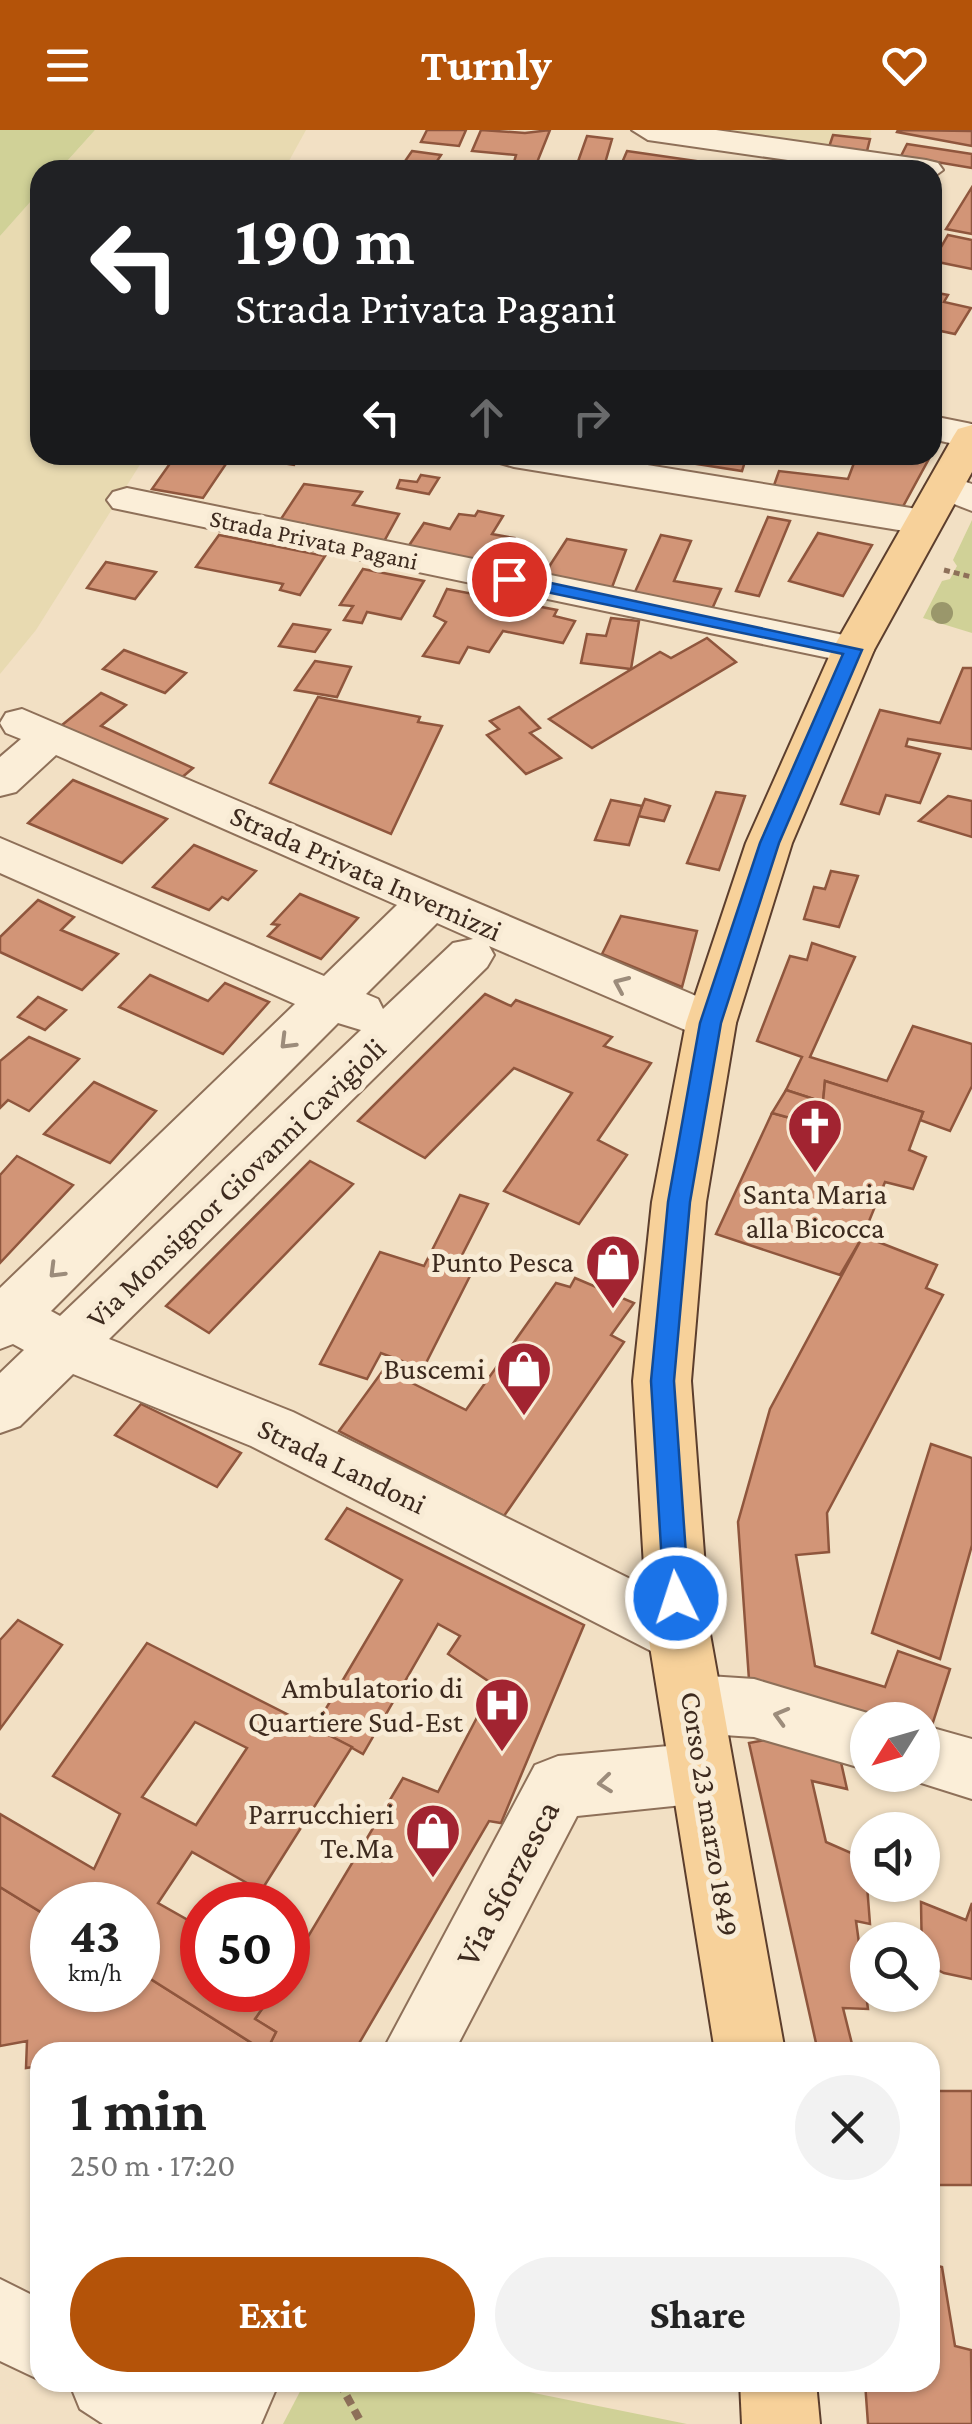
<!DOCTYPE html>
<html lang="en">
<head>
<meta charset="utf-8">
<style>
  :root { --surface:#fff; --page:#f2f2f2; --text:#222; --muted:#767676; --accent:#b45309 }
  body { margin:0; font-family:"Crimson Pro",serif; background:var(--page); color:var(--text); height:100vh; display:flex; flex-direction:column; font-size:38px; white-space:nowrap }
  * { box-sizing:border-box; margin:0 }
  p { font-size:32px; color:var(--muted) }
  .icon { flex:none; width:55px; height:55px; fill:none; stroke:currentColor; stroke-width:2; stroke-linecap:round; stroke-linejoin:round }
  .map { position:relative; flex:1; overflow:hidden }
  .panel { position:absolute; left:30px; top:1912px; width:910px; height:350px; display:flex; flex-direction:column; background:var(--surface); border-radius:30px; box-shadow:0 2px 8px #0004 }
  .panel>* { flex:none }
  .banner { position:absolute; left:30px; top:30px; width:912px; height:305px; border-radius:30px; box-shadow:0 2px 8px #0004; background:#202124; color:#fff; overflow:hidden }
  .needle { width:65px; rotate:233deg }
  .controls { position:absolute; left:850px; top:1572px; display:grid; gap:20px }
  .controls a { display:grid; place-items:center; width:90px; height:90px; border-radius:50%; background:var(--surface); box-shadow:0 2px 8px #0004; font-size:50px }
  .speed { position:absolute; left:30px; top:1752px; display:flex; gap:20px; font-size:50px; font-weight:700; text-align:center }
  .speed>* { display:grid; place-content:center; width:130px; height:130px; border-radius:50%; background:var(--surface); box-shadow:0 2px 8px #0004; line-height:1 }
  .speed small { font-size:25px; font-weight:400 }
  .speed .limit { border:15px solid #d22; background:#fff; color:#111 }
  .pin { position:absolute; display:grid; place-items:center; width:85px; height:85px; color:#fff; margin:-42px; border:5px solid #fff; border-radius:50%; box-shadow:0 2px 10px #0007 }
  .me { position:absolute; width:110px; margin:-55px; rotate:356deg; stroke-linejoin:round; filter:drop-shadow(0 0 8px #0008) }
  .turn { display:flex; align-items:center; gap:35px; height:210px; padding:0 40px; font-size:45px }
  .turn .icon { width:130px; height:130px; stroke-width:2.5 }
  .turn b { display:block; font-size:70px; line-height:85px }
  .lanes { display:flex; align-items:center; height:95px; padding:0 40px; background:#0003; justify-content:center; gap:50px; direction:ltr }
  .lanes .off { opacity:.35 }
  .round { display:grid; place-items:center; flex:none; width:105px; height:105px; border-radius:52px; background:var(--page) }
  .summary { display:flex; align-items:center; justify-content:space-between; height:170px; padding:0 40px }
  h1 { font-size:60px; font-weight:700; line-height:75px }
  .primary-button { display:flex; gap:20px; margin-top:auto; padding:20px 40px }
  .primary-button a { flex:1; height:115px; border-radius:60px; background:var(--accent); color:#fff; font-size:40px; font-weight:700; line-height:115px; text-align:center }
  .primary-button a+a { background:var(--page); color:var(--text) }
  header { display:flex; justify-content:space-between; align-items:center; height:130px; padding:0 40px; background:var(--accent); color:#fff; font-size:45px; font-weight:700 }
  .map>svg:first-child { display:block }
  .farmland { fill:#e8dab1 }
  .green { fill:#d0d197 }
  .building { fill:#d29577; stroke:#8f563d; stroke-width:2.5; fill-rule:evenodd }
  .lines { fill:none; stroke-linecap:round; stroke-linejoin:round }
  .minor-casing { stroke:#8e7059; stroke-width:4 }
  .major-casing { stroke:#5c3e2d; stroke-width:4 }
  .path-far1 { stroke:#8e7059; stroke-width:5; stroke-dasharray:6 4; stroke-linecap:butt }
  .path { stroke:#8e7059; stroke-width:8; stroke-dasharray:10 6; stroke-linecap:butt }
  .minor { fill:#fbeed8; fill-rule:evenodd }
  .major { fill:#f7d19a; fill-rule:evenodd }
  .tree { fill:#9a976b }
  .oneway { stroke:#9c8c7b }
  .route { fill:#1a73e8; stroke:#114b97; stroke-width:2.5 }
  .labels { text-anchor:middle; stroke-width:10; stroke-linejoin:round; paint-order:stroke }
  .far-street-label { font-size:25px; fill:#3d2a1e; stroke:#f8ebd5 }
  .street-label { font-size:30px; fill:#3d2a1e; stroke:#f8ebd5 }
  .poi-label { font-size:30px; fill:#3d2a1e; stroke:#f8ebd5; text-anchor:end }
  .near-street-label { font-size:35px; fill:#3d2a1e; stroke:#f8ebd5 }
</style>
</head>
<body>
<header><svg class="icon" aria-label="menu" viewBox="0 0 24 24"><path d="M4 6h16M4 12h16M4 18h16"/></svg>Turnly<svg class="icon" aria-label="heart" viewBox="0 0 24 24"><path d="M12 20l-8-8c-3-5 5-10 8-4 3-6 11-1 8 4z"/></svg></header>
<div class="map">
<svg width="972" height="2294" viewBox="0 0 972 2294">
  <rect width="100%" height="100%" fill="#f2e0c4"/>
  <g class="farmland">
    <polygon points="95,0 306,0 284,40 59,40"/>
    <polygon points="668,0 871,0 870,9 833,5 828,20"/>
    <polygon points="40,61 40,325 146,325 36,500 0,544 0,106"/>
  </g>
  <g class="green">
    <polygon points="0,0 95,0 59,40 40,40 40,61 0,106"/>
    <polygon points="972,390 972,503 923,488 942,451 950,449 957,436 953,430"/>
    <polygon points="305,2252 485,2253 687,2294 283,2294"/>
  </g>
  <g class="building">
    <polygon points="427,0 466,0 459,16 421,12"/>
    <polygon points="481,0 525,3 550,0 536,35 514,32 516,25 472,21"/>
    <polygon points="898,0 972,1 972,16 897,2"/>
    <polygon points="833,5 870,9 866,25 828,20"/>
    <polygon points="587,6 612,9 603,40 575,40"/>
    <polygon points="907,14 972,24 972,38 901,26"/>
    <polygon points="412,21 441,25 432,39 403,34"/>
    <polygon points="627,21 717,34 716,40 621,35"/>
    <polygon points="972,57 972,104 946,99"/>
    <polygon points="948,105 972,110 972,139 933,131"/>
    <polygon points="932,162 948,165 944,172 971,178 955,204 936,200 932,205"/>
    <polygon points="176,325 232,325 203,368 152,359"/>
    <polygon points="253,325 300,325 294,335 251,328"/>
    <polygon points="687,325 747,325 742,341 684,332"/>
    <polygon points="857,325 931,325 900,382 772,361 779,341 848,349"/>
    <polygon points="421,345 439,348 429,364 397,358 400,350 417,352"/>
    <polygon points="304,354 362,362 353,375 399,384 382,415 277,395"/>
    <polygon points="478,381 503,386 492,404 514,408 496,438 406,420 424,393 450,399 459,384 475,386"/>
    <polygon points="768,387 790,391 759,466 736,461"/>
    <polygon points="818,403 872,415 843,466 789,451"/>
    <polygon points="219,405 325,426 300,465 280,460 283,454 196,437"/>
    <polygon points="661,405 691,411 674,451 721,459 712,479 634,464"/>
    <polygon points="567,409 626,420 611,460 543,446"/>
    <polygon points="106,432 156,442 135,469 87,458"/>
    <polygon points="363,439 424,451 401,489 367,482 362,493 344,490 353,476 340,475"/>
    <polygon points="447,459 557,480 554,486 575,491 563,513 503,501 489,522 468,517 459,533 423,526 446,492 434,486"/>
    <polygon points="611,488 639,491 631,539 581,533 587,504 606,506"/>
    <polygon points="293,494 330,500 315,522 279,516"/>
    <polygon points="707,508 736,532 592,618 549,589 660,522 671,528"/>
    <polygon points="124,520 186,543 165,563 103,539"/>
    <polygon points="315,531 351,537 337,567 295,560"/>
    <polygon points="963,538 972,538 972,619 908,609 906,616 940,624 920,673 886,665 879,684 841,674 880,580 940,593"/>
    <polygon points="101,563 126,575 101,596 193,638 173,655 56,600"/>
    <polygon points="318,567 420,587 418,592 442,596 391,704 270,653"/>
    <polygon points="519,577 540,598 530,603 561,628 526,644 487,605 499,599 490,591"/>
    <polygon points="73,650 167,689 122,733 28,693"/>
    <polygon points="716,662 745,666 719,740 687,733"/>
    <polygon points="948,666 972,671 972,707 919,691"/>
    <polygon points="645,669 670,676 664,691 638,686"/>
    <polygon points="611,670 642,676 629,715 595,710"/>
    <polygon points="194,715 256,741 228,770 222,767 209,780 153,757"/>
    <polygon points="831,741 858,746 839,797 804,789 814,757 825,759"/>
    <polygon points="300,764 358,788 321,829 268,806 279,795 272,794"/>
    <polygon points="38,770 74,787 61,800 118,824 82,860 0,822 0,807"/>
    <polygon points="621,786 697,801 682,857 602,824"/>
    <polygon points="812,813 855,827 810,927 887,951 913,896 972,914 972,956 950,1001 920,990 923,982 825,951 823,972 786,960 802,927 757,911 790,826 807,830"/>
    <polygon points="150,845 208,871 225,853 269,872 223,924 119,877"/>
    <polygon points="485,864 511,876 516,870 612,907 604,916 651,933 598,1010 627,1025 579,1094 504,1061 572,963 514,938 425,1028 358,991"/>
    <polygon points="38,867 66,880 45,900 18,887"/>
    <polygon points="29,907 79,929 29,981 8,970 0,978 0,931"/>
    <polygon points="825,951 923,982 909,1020 926,1027 913,1059 885,1052 863,1106 840,1145 716,1104 772,983 812,994 823,972"/>
    <polygon points="94,952 156,981 110,1033 44,1004"/>
    <polygon points="786,960 823,972 812,994 772,983"/>
    <polygon points="17,1026 73,1055 0,1133 0,1045"/>
    <polygon points="310,1031 353,1054 209,1203 166,1176"/>
    <polygon points="460,1065 488,1074 456,1137 472,1142 423,1239 381,1223 367,1249 320,1234 380,1122 424,1136"/>
    <polygon points="863,1106 937,1135 926,1158 943,1165 827,1383 829,1422 796,1425 815,1536 885,1557 898,1521 950,1539 928,1608 922,1606 922,1590 876,1590 750,1564 738,1392 770,1279"/>
    <polygon points="575,1148 634,1173 611,1205 624,1212 504,1386 339,1301 384,1239 466,1280 556,1153 570,1157"/>
    <polygon points="141,1274 241,1323 217,1357 115,1305"/>
    <polygon points="931,1314 972,1328 972,1415 940,1529 872,1503"/>
    <polygon points="347,1378 584,1495 501,1693 489,1691 354,1922 40,1922 40,1936 26,1938 27,1911 0,1916 0,1757 52,1789 52,1860 138,1860 138,1841 266,1922 276,1902 255,1889 275,1860 288,1860 288,1840 403,1648 438,1662 494,1555 448,1524 460,1506 438,1494 363,1624 315,1597 402,1450 326,1409"/>
    <polygon points="18,1490 62,1515 0,1599 0,1510"/>
    <path d="M147,1513L352,1617L261,1761L192,1722L158,1773L202,1798V1860H275L255,1889L276,1902L266,1922L138,1841V1775H52V1789L0,1757V1684L94,1739L120,1684L53,1646ZM195,1592L247,1618L196,1695L142,1667Z"/>
    <polygon points="797,1604 838,1619 847,1659 812,1651 826,1712 865,1729 870,1794 856,1791 868,1879 843,1878 854,1922 818,1922 749,1613"/>
    <polygon points="921,1772 966,1790 972,1773 972,1849 944,1843 922,1832"/>
    <rect x="930" y="1961" width="42" height="94"/>
    <polygon points="930,2134 942,2137 955,2216 971,2220 972,2294 868,2294 865,2252 930,2252"/>
  </g>
  <g class="lines">
    <g class="minor-casing">
      <g id="minor">
        <polygon points="632,0 716,0 926,30 938,33 943,40 932,48 932,40 857,40 648,10"/>
        <polygon points="932,286 972,294 972,318 932,309"/>
        <polygon points="495,325 586,325 923,380 937,383 943,392 937,401 923,404 514,337 500,333"/>
        <polygon points="945,345 972,354 972,381 931,365 925,357 931,349"/>
        <polygon points="127,358 853,507 868,511 874,520 868,529 853,533 113,378 107,370 113,362"/>
        <path d="M22,579L729,880L736,893L729,906L711,911L489,816L494,825L487,837L109,1209L293,1282L701,1484L710,1504L701,1524L679,1532L657,1524L251,1316L73,1244L20,1296L0,1303V1243L24,1220L13,1214L0,1219V1158L295,874L0,743V708L324,846L397,775L56,625L16,662L0,666V627L21,609L6,603L0,593L6,583ZM437,793L473,809L453,813L383,879L378,869L366,864ZM338,893L361,900L60,1186L51,1181Z"/>
        <polygon points="693,1545 754,1549 891,1590 868,1590 868,1640 754,1607 693,1603 671,1595 661,1574 671,1553"/>
        <polygon points="922,1595 972,1609 972,1669 899,1646 922,1645"/>
        <polygon points="702,1613 725,1621 734,1643 725,1665 702,1673 577,1686 454,1922 382,1922 535,1635 558,1626"/>
        <polygon points="0,2149 40,2169 40,2250 0,2231"/>
        <polygon points="69,2252 179,2252 195,2262 200,2252 279,2252 261,2294 103,2294 80,2279"/>
      </g>
    </g>
    <g class="major-casing">
      <g id="major">
        <polygon points="972,295 972,342 874,520 792,713 736,893 706,1072 691,1251 710,1504 785,1922 715,1922 648,1504 633,1251 652,1072 686,893 746,713 832,520 953,307 958,299"/>
        <polygon points="740,2252 816,2252 820,2294 742,2294"/>
      </g>
    </g>
    <polyline class="path-far1" points="944,440 972,447"/>
    <polyline class="path" points="339,2252 362,2294"/>
    <use href="#minor" class="minor"/>
    <use href="#major" class="major"/>
  </g>
  <circle class="tree" cx="942" cy="483" r="11"/>
  <defs><path id="oneway-chevron" d="M-2-3.5L2.5 0L-2 3.5" fill="none" stroke-width="1.6" stroke-linecap="round" stroke-linejoin="round" transform="scale(2.5)"/></defs>
  <g class="oneway">
    <use href="#oneway-chevron" transform="translate(621 854) rotate(-156)"/>
    <use href="#oneway-chevron" transform="translate(287 912) rotate(135)"/>
    <use href="#oneway-chevron" transform="translate(56 1141) rotate(135)"/>
    <use href="#oneway-chevron" transform="translate(781 1586) rotate(-164)"/>
    <use href="#oneway-chevron" transform="translate(605 1653) rotate(174)"/>
  </g>
  <polygon class="route" points="509,444 862,520 779,713 721,893 690,1072 674,1251 689,1468 676,1479 664,1468 651,1251 668,1072 700,893 760,713 843,524 503,453 503,445"/>
  <defs>
    <g id="church-pin" transform="scale(2.875)"><path d="M0 17L-7.5 6A9.5 9.5 0 1 1 7.5 6Z" fill="#a22431" stroke="#f8ebd5"/><path d="M-1.2-6h2.4v3.5h3.3v2.4h-3.3V6h-2.4V-.1h-3.3v-2.4h3.3Z" fill="#fff"/></g>
    <g id="shop-pin" transform="scale(2.875)"><path d="M0 17L-7.5 6A9.5 9.5 0 1 1 7.5 6Z" fill="#a22431" stroke="#f8ebd5"/><path d="M-5-2.5h2.3a2.7 3.5 0 0 1 5.4 0H5L5.5 6h-11ZM-1.5-2.5h3a1.5 2.3 0 0 0-3 0Z" fill="#fff"/></g>
    <g id="hospital-pin" transform="scale(2.875)"><path d="M0 17L-7.5 6A9.5 9.5 0 1 1 7.5 6Z" fill="#a22431" stroke="#f8ebd5"/><path d="M-5-5h3v3.5h4V-5h3V5h-3V1.5h-4V5h-3Z" fill="#fff"/></g>
  </defs>
  <g fill-rule="evenodd">
    <use href="#church-pin" x="815" y="996"/>
    <use href="#shop-pin" x="613" y="1132"/>
    <use href="#shop-pin" x="524" y="1239"/>
    <use href="#hospital-pin" x="502" y="1575"/>
    <use href="#shop-pin" x="433" y="1701"/>
  </g>
  <g class="labels">
    <g class="far-street-label">
      <text transform="translate(314 409) rotate(12)" y="9">Strada Privata Pagani</text>
    </g>
    <g class="street-label">
      <text transform="translate(366 743) rotate(24)" y="10">Strada Privata Invernizzi</text>
      <text transform="translate(236 1053) rotate(-44)" y="10">Via Monsignor Giovanni Cavigioli</text>
      <text transform="translate(342 1336) rotate(26)" y="10">Strada Landoni</text>
      <text transform="translate(710 1684) rotate(81)" y="10">Corso 23 marzo 1849</text>
    </g>
    <g class="poi-label">
      <text x="815" y="1074" text-anchor="middle">Santa Maria<tspan x="815" dy="34">alla Bicocca</tspan></text>
      <text x="574" y="1142">Punto Pesca</text>
      <text x="485" y="1249">Buscemi</text>
      <text x="463" y="1568">Ambulatorio di<tspan x="463" dy="34">Quartiere Sud-Est</tspan></text>
      <text x="394" y="1694">Parrucchieri<tspan x="394" dy="34">Te.Ma</tspan></text>
    </g>
    <g class="near-street-label">
      <text transform="translate(507 1753) rotate(-62)" y="12">Via Sforzesca</text>
    </g>
  </g>
</svg>
<div class="controls">
<a><svg class="needle" viewBox="-14 -14 28 28"><path d="M0-13l5 13h-10z" fill="#e53935"/><path d="M0 13l5-13h-10z" fill="#767676"/></svg></a>
<a><svg class="icon" aria-label="sound" viewBox="0 0 24 24"><path d="M4 9h4l5-4v14l-5-4H4zM17 9q2 3 0 6"/></svg></a>
<a><svg class="icon" aria-label="search" viewBox="0 0 24 24"><circle cx="10" cy="10" r="6"/><path d="M15 15l6 6"/></svg></a>
</div>
<div class="speed"><div>43<small>km/h</small></div><div class="limit">50</div></div>
<div class="pin" style="left:509px;top:449px;background:#d93025"><svg class="icon" aria-label="arrive" viewBox="0 0 24 24"><path d="M6 21V4h12l-3 4 3 4H6"/></svg></div>
<svg class="me" style="left:676px;top:1468px" viewBox="-20 -20 40 40"><circle r="17" fill="#1a73e8" stroke="#fff" stroke-width="3"/><path d="M0-11L8 9 0 5-8 9z" fill="#fff"/></svg>
<div class="banner">
<div class="turn"><svg class="icon" aria-label="left" viewBox="0 0 24 24"><path d="M17 20v-9H6M10 6l-5 5 5 5"/></svg><div><b>190 m</b>Strada Privata Pagani</div></div>
<div class="lanes"><svg class="icon" aria-label="left" viewBox="0 0 24 24"><path d="M17 20v-9H6M10 6l-5 5 5 5"/></svg><svg class="icon off" aria-label="ahead" viewBox="0 0 24 24"><path d="M12 20V5M6 11l6-6 6 6"/></svg><svg class="icon off" aria-label="right" viewBox="0 0 24 24"><path d="M7 20v-9h11M14 6l5 5-5 5"/></svg></div>
</div>
<section class="panel">
<div class="summary"><div><h1>1 min</h1><p>250 m · 17:20</p></div><a class="round"><svg class="icon" aria-label="close" viewBox="0 0 24 24"><path d="M6 6l12 12M18 6L6 18"/></svg></a></div>
<div class="primary-button"><a>Exit</a><a>Share</a></div>
</section>
</div>
</body>
</html>
